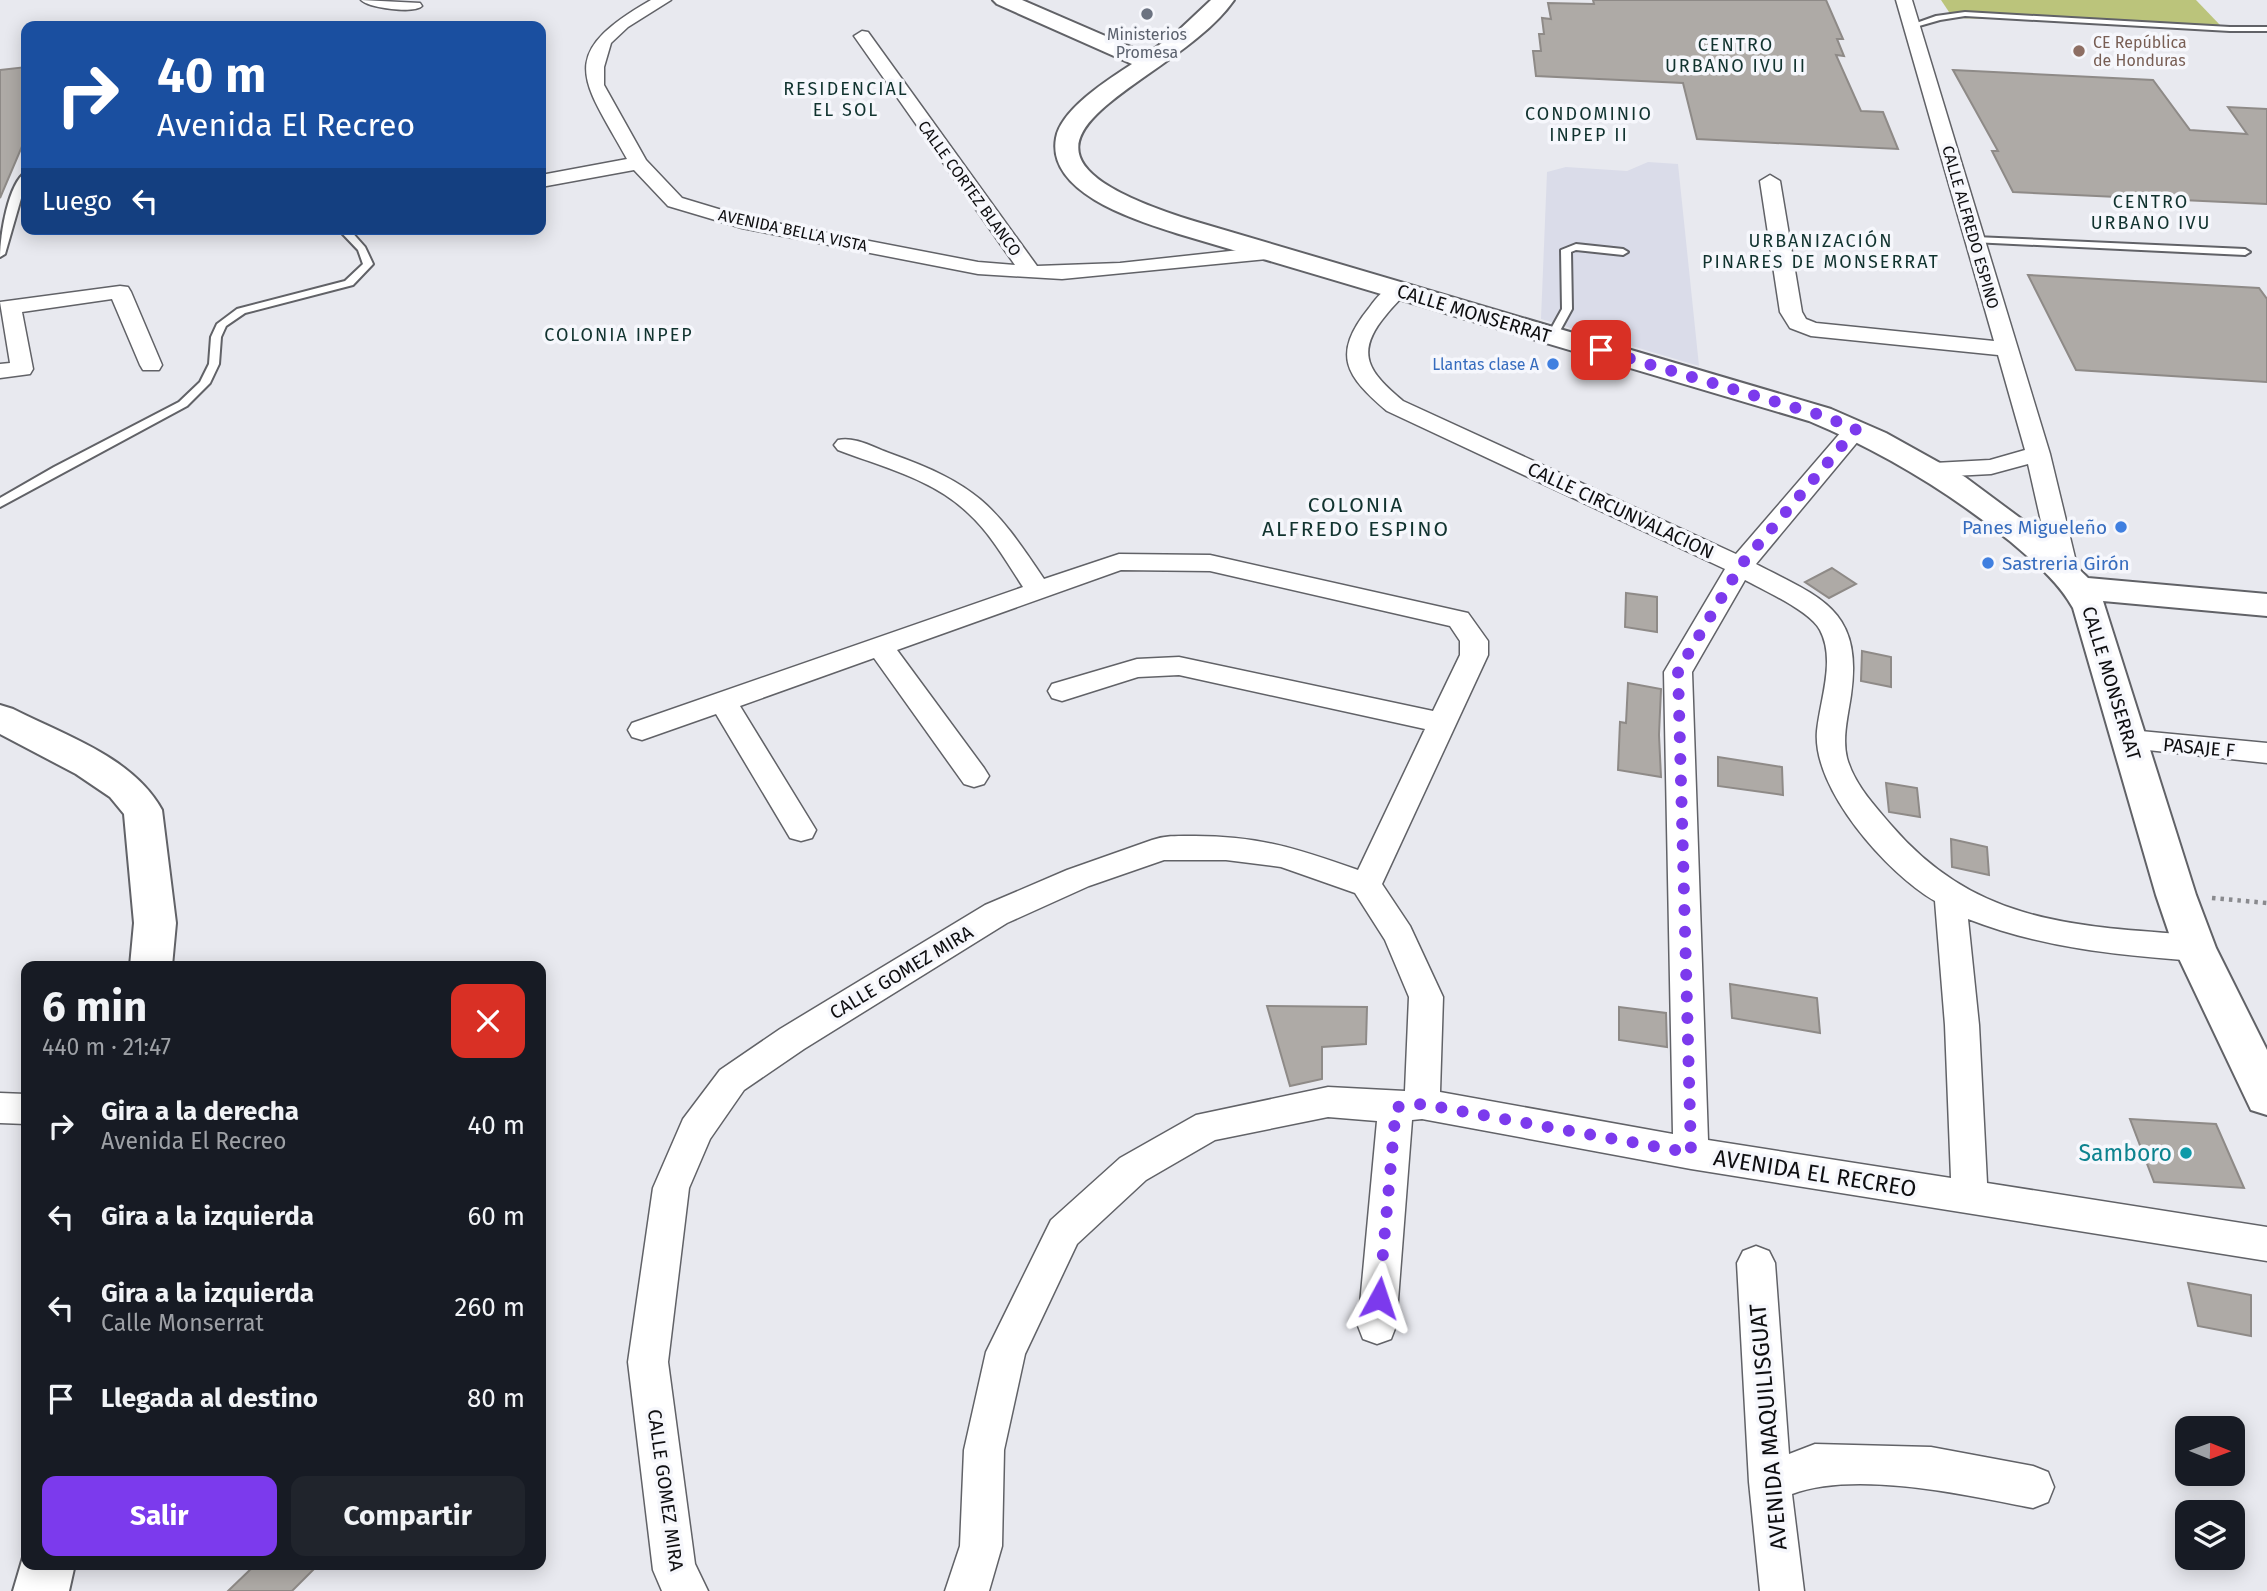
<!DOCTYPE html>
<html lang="es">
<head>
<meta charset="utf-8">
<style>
  :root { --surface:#171b24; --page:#20242c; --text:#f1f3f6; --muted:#9ea1a6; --accent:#7c3aed }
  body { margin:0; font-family:"Fira Sans",sans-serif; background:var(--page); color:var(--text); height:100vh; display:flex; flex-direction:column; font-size:26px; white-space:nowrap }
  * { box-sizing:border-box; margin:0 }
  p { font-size:23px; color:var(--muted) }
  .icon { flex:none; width:38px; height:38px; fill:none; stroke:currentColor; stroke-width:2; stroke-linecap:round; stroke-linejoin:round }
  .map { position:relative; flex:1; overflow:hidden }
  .panel { position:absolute; left:21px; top:961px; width:525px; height:609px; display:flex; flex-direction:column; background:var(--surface); border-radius:14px; box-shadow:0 4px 18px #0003 }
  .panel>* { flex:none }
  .top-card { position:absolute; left:21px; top:21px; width:525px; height:214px; border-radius:14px; box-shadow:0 4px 18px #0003; background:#1a4fa0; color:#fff; overflow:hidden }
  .needle { width:46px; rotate:91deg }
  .tools { position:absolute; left:2175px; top:1416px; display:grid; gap:14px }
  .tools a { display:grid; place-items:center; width:70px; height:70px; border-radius:14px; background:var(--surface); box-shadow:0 4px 18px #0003; font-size:35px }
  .pin { position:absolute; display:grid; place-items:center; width:60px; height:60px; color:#fff; margin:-30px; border-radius:14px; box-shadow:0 4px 10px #0006 }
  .me { position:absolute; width:77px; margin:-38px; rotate:5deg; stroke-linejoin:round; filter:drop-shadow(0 0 5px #0008) }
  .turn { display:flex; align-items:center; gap:24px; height:147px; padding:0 21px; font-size:32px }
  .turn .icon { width:91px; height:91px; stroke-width:2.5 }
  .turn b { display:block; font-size:49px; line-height:60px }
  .then { display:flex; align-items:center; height:66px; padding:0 21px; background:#0003; gap:14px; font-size:26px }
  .round { display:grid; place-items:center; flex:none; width:74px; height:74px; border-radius:14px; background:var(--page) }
  .overview { display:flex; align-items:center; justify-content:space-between; height:119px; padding:0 21px }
  h1 { font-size:42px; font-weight:700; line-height:52px }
  .cta { display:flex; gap:14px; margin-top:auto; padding:14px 21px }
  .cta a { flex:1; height:80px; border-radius:14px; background:var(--accent); color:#fff; font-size:28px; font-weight:700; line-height:80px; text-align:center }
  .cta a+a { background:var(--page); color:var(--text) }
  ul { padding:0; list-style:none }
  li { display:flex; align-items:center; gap:21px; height:91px; padding:0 21px }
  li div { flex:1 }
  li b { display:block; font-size:26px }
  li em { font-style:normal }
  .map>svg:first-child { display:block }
  .built { fill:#dadce9 }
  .green { fill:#bbc47b }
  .building { fill:#aeaaa6; stroke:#8e8a87; stroke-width:2 }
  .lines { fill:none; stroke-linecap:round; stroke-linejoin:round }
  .lane-casing { stroke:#616267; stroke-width:4 }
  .street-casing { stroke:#616267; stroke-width:3 }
  .secondary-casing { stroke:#616267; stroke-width:4 }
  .path { stroke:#898a8e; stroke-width:4.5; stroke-dasharray:3.5 5; stroke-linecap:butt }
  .lane { fill:#fff; fill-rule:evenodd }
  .street { fill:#fff; fill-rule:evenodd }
  .secondary { fill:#fff; fill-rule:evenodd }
  .route { stroke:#7c3aed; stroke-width:12; stroke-dasharray:0 21.6 }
  .worship-dot { fill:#6b7280; stroke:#f6f7fc; stroke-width:2.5 }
  .education-dot { fill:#8d6e63; stroke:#f6f7fc; stroke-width:2.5 }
  .shop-dot { fill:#3f7fe0; stroke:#f6f7fc; stroke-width:2.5 }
  .culture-dot { fill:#0f9aa8; stroke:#f6f7fc; stroke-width:2.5 }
  .labels { text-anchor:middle; stroke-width:7; stroke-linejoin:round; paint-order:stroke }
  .far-worship-label { font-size:16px; fill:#5b616d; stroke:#f6f7fc }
  .far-education-label { font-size:16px; fill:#785e54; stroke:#f6f7fc; text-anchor:start }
  .far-street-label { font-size:16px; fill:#0e0e10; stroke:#f6f7fc }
  .far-shop-label { font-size:16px; fill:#366cbe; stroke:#f6f7fc; text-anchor:end }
  .far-neighbourhood-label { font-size:18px; letter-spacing:2px; fill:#11332f; stroke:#f6f7fc }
  .street-label { font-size:19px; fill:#0e0e10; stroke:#f6f7fc }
  .shop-label { font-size:19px; fill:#366cbe; stroke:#f6f7fc; text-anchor:end }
  .neighbourhood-label { font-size:21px; letter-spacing:2px; fill:#11332f; stroke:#f6f7fc }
  .near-culture-label { font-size:23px; fill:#0d838f; stroke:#f6f7fc; text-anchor:end }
  .near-street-label { font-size:23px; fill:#0e0e10; stroke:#f6f7fc }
</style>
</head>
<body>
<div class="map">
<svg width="2267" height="1591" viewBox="0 0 2267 1591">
  <rect width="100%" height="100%" fill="#e8e9ef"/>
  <polygon class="built" points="1648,162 1678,164 1699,366 1541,319 1547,172 1566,167 1627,171"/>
  <polygon class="green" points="1941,0 2196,0 2220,25 1953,18"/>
  <g class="building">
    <polygon points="1593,0 1826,0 1843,39 1837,39 1844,56 1836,55 1861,111 1883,112 1898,149 1697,139 1683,83 1536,76 1533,51 1541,51 1539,34 1544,34 1542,18 1551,19 1548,3 1594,4"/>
    <polygon points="26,67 26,137 0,198 0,70"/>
    <polygon points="1953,70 2153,80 2190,130 2247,134 2228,107 2267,109 2267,204 2013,192 1992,151 1998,151"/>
    <polygon points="2028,275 2259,288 2267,299 2267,382 2076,370"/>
    <polygon points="1832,568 1856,584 1829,598 1805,582"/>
    <polygon points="1626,593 1657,597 1657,632 1625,627"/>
    <polygon points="1862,651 1891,657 1891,687 1861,681"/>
    <polygon points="1628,683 1661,689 1659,735 1661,777 1618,770 1620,722 1626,723"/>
    <polygon points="1718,757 1782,767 1783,795 1718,786"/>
    <polygon points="1886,783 1917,788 1920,817 1889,812"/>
    <polygon points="1951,839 1987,847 1989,875 1952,867"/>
    <polygon points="1730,984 1817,998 1820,1033 1732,1018"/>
    <polygon points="1267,1006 1367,1007 1366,1044 1322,1047 1322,1079 1290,1086"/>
    <polygon points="1619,1007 1666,1013 1667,1047 1619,1040"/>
    <polygon points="2130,1119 2216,1124 2244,1188 2154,1182"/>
    <polygon points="2188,1283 2251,1295 2251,1336 2198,1326"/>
    <polygon points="256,1564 319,1564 292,1591 228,1591"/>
  </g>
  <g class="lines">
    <g class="lane-casing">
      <g id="lane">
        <polygon points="1965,12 2230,27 2267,27 2267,31 2230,31 1965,16 1940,20 1912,28 1908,26 1936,16"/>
        <path d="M26,172V181L5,254L0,257C0,236 8,183 26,172Z"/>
        <polygon points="338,229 349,229 365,247 373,264 353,285 245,313 226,326 221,337 219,364 210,383 187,406 0,507 0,498 54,467 179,402 200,382 209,364 211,337 217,324 237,309 345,281 363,264 358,250"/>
        <polygon points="1975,237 2245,249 2250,252 2245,255 1972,242 1970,240"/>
        <polygon points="1576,244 1623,249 1628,252 1623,255 1576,250 1571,252 1572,309 1556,338 1548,338 1547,336 1562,309 1561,250"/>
      </g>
    </g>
    <g class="street-casing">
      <g id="street">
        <path d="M361,0L420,3L422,6C414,14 369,8 361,0Z"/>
        <path d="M651,0H671L628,27L611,43L604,67V85L646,160L682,198L745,217L978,262L1015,265L854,36L862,31L868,32L1037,266L1120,263L1267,247L1274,249L1277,253L1274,257L1267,259L1062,279L978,274L742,228L668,206L634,170L541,187V175L627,159C582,78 555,55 651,0Z"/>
        <polygon points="1896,0 1912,0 2050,454 2078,570 2074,576 2065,578 2056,576 2052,570 2028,464 1991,474 1934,477 1925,475 1922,470 1925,465 1934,463 1990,460 2025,450 1998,355 1811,336 1790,328 1780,312 1760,181 1770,175 1780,181 1802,312 1806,319 1816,323 1994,341"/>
        <path d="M1397,284L1404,286L1408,290C1401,299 1393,306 1386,315C1353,354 1370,373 1403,401L1736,554L1848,424H1864L1868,429L1864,434L1756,564C1822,598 1863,610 1851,695C1848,716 1842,738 1847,758C1854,784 1874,805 1891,825C1976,924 2074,926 2195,935L2206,939L2211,948L2206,957L2195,961C2116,955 2042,948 1968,919L1979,1025L1987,1183L2267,1227V1261L1691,1169L1422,1119L1412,1120L1396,1326L1391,1339L1377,1344L1363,1339L1358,1326L1377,1121L1328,1117L1215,1140L1146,1180L1077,1244L1025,1354L1004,1450L1002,1546L989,1591H945L960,1546L964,1450L986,1352L1051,1220L1120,1158L1196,1115L1328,1087L1405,1091L1409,997L1385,940L1355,893L1281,867L1226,860H1164L1089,886L1007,923L804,1049L744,1090L710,1139L689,1188L668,1362L695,1564L708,1591H662L653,1570L628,1362L653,1188L683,1119L720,1070L780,1029L985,905L1067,870L1152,840C1166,835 1180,836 1195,836C1259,836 1299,849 1358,870L1425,729L1179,675L1138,677L1062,701L1052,698L1048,691L1052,684L1137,659L1179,657L1433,711L1460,655V641L1450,626L1210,571L1121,570L897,650L984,768L989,776L984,784L974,787L964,784L874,658L740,706L816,830L812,838L801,841L790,838L716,714L642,740L632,737L628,730L632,723L1023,587C1006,561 991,534 968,513C933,479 882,467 838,450L834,445L838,440C854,436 873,447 889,453C976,484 994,504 1044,579L1119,554L1210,555L1468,613L1488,641V655L1382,884L1410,926L1443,997L1440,1092L1673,1134L1664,672L1725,569L1387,411C1346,376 1331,355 1369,308C1376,298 1385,287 1397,284ZM1745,580C1765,591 1810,611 1820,630C1836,660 1820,700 1817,731C1812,789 1887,873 1935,901L1945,1025L1951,1178L1708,1140L1692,672Z"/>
        <polygon points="120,286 128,287 131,292 162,365 159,370 143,370 140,365 112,299 22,312 33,369 30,374 0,378 0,364 10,363 0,302"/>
        <polygon points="2130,730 2267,743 2267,763 2120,747 2116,740 2120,733"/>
        <polygon points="0,1093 26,1094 26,1124 0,1123"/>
        <path d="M1756,1246L1769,1251L1775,1263L1789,1454L1815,1444L1931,1447L2033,1466L2048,1472L2054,1487L2048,1502L2033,1508C1966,1495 1856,1470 1792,1494L1804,1591H1760L1749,1482L1737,1263L1743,1251Z"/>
      </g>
    </g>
    <g class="secondary-casing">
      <g id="secondary">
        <path d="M993,0H1022L1147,54L1178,31L1211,0H1234C1171,91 940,143 1197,222L1831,409L1886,433L1965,477L2047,538L2088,578L2267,594V616L2103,601L2196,895L2216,948L2267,1050V1115L2251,1110L2174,948L2156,895L2073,608C2058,581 2034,562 2011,542C1949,492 1883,452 1809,421L1179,234C1139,221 1046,194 1056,138C1061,109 1109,79 1132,64L997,4Z"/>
        <path d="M0,705L13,709C64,735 133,757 162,810L176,923L172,966H130L134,923L124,814L110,797L76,774L0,734Z"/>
        <polygon points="26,1547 26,1564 75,1564 69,1591 13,1591"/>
      </g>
    </g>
    <polyline class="path" points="2212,898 2267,903"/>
    <use href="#lane" class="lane"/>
    <use href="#street" class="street"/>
    <use href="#secondary" class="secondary"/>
  </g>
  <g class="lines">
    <polyline class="route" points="1379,1298 1396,1107 1422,1104 1691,1153 1678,671 1741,565 1856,429 1820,415 1601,350"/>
  </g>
  <circle class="worship-dot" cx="1147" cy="14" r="7"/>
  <circle class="education-dot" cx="2079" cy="51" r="7"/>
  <g class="shop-dot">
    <circle cx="1553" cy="364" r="7"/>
    <circle cx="2121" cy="527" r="7"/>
    <circle cx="1988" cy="563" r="7"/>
  </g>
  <circle class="culture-dot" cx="2186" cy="1153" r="7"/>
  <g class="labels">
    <g class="far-worship-label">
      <text x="1147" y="40">Ministerios<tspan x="1147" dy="18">Promesa</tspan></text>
    </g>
    <g class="far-education-label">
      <text x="2093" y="48">CE República<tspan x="2093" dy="18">de Honduras</tspan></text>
    </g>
    <g class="far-street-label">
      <text transform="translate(970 188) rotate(54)" y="6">CALLE CORTEZ BLANCO</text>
      <text transform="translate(1971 227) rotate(74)" y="6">CALLE ALFREDO ESPINO</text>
      <text transform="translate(793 230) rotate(12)" y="6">AVENIDA BELLA VISTA</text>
    </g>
    <g class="far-shop-label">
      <text x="1539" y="370">Llantas clase A</text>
    </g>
    <g class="far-neighbourhood-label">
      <text x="1736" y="51">CENTRO<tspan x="1736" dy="21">URBANO IVU II</tspan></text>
      <text x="846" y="95">RESIDENCIAL<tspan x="846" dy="21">EL SOL</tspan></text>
      <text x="1589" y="120">CONDOMINIO<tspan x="1589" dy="21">INPEP II</tspan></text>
      <text x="2151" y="208">CENTRO<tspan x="2151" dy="21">URBANO IVU</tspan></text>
      <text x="1821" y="247">URBANIZACIÓN<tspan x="1821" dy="21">PINARES DE MONSERRAT</tspan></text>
      <text x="619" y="341">COLONIA INPEP</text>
    </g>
    <g class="street-label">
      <text transform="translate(1474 313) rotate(17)" y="7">CALLE MONSERRAT</text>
      <text transform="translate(1621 510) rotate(25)" y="7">CALLE CIRCUNVALACION</text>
      <text transform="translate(2112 683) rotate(73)" y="7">CALLE MONSERRAT</text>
      <text transform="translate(2199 747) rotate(5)" y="7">PASAJE F</text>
      <text transform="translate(901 972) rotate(-31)" y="7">CALLE GOMEZ MIRA</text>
      <text transform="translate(666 1490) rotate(82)" y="7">CALLE GOMEZ MIRA</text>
    </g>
    <g class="shop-label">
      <text x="2107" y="534">Panes Migueleño</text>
      <text x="2002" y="570" text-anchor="start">Sastreria Girón</text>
    </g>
    <g class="neighbourhood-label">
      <text x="1356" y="512">COLONIA<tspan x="1356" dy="24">ALFREDO ESPINO</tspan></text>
    </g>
    <g class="near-culture-label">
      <text x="2172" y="1161">Samboro</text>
    </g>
    <g class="near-street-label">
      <text transform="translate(1815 1173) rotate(9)" y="8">AVENIDA EL RECREO</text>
      <text transform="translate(1768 1427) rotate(-95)" y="8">AVENIDA MAQUILISGUAT</text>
    </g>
  </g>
</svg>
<div class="tools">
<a><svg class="needle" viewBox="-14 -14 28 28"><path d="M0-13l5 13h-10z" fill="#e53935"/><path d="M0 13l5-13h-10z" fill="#9ea1a6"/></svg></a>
<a><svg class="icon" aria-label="layers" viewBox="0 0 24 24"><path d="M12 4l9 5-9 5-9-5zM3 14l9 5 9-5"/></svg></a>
</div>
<div class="pin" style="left:1601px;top:350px;background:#d93025"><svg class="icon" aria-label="arrive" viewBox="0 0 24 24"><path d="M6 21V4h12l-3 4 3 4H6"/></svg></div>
<svg class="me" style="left:1379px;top:1298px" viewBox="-20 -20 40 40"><path d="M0-17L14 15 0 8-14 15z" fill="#7c3aed" stroke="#fff" stroke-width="4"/></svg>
<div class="top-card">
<div class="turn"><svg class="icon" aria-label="right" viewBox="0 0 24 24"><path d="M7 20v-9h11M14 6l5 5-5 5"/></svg><div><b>40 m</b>Avenida El Recreo</div></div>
<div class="then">Luego<svg class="icon" aria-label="left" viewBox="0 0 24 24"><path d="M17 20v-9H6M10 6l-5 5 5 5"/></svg></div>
</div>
<section class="panel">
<div class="overview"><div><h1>6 min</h1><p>440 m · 21:47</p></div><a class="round" style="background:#d93025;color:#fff"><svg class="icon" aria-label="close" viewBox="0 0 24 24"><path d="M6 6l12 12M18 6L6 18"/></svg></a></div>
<ul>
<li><svg class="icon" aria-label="right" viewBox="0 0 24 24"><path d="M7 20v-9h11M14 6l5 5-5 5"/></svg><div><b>Gira a la derecha</b><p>Avenida El Recreo</p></div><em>40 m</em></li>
<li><svg class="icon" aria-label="left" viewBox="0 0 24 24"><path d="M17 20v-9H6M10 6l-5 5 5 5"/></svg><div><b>Gira a la izquierda</b></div><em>60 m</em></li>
<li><svg class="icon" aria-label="left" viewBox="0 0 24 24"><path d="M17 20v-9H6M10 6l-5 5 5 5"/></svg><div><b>Gira a la izquierda</b><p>Calle Monserrat</p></div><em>260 m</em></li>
<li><svg class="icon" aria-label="arrive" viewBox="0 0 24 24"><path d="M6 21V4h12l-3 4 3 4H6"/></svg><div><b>Llegada al destino</b></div><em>80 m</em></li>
</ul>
<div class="cta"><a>Salir</a><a>Compartir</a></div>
</section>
</div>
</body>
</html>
